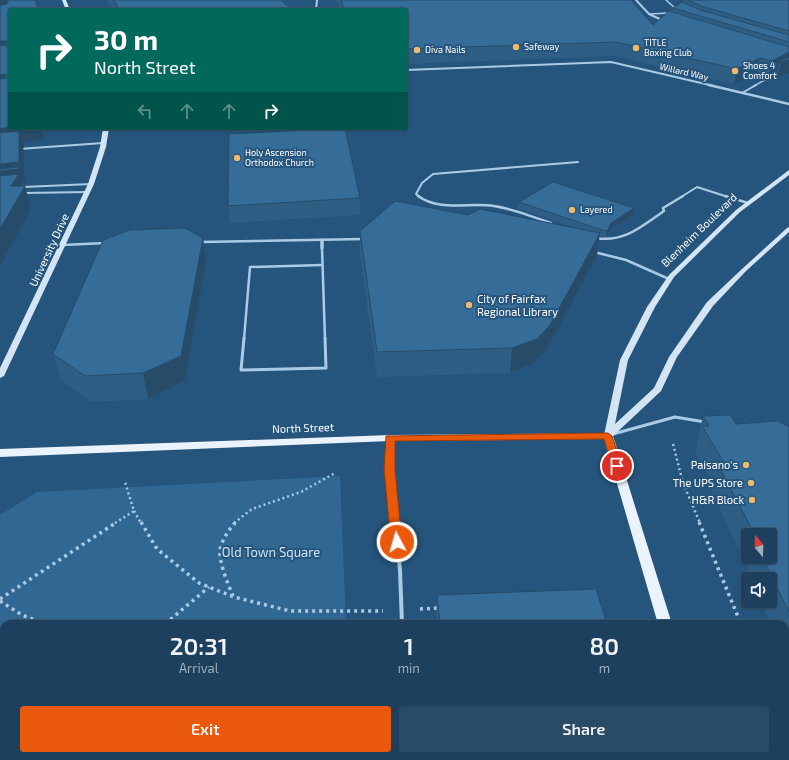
<!DOCTYPE html>
<html lang="en">
<head>
<meta charset="utf-8">
<style>
  :root { --surface:#1c405d; --page:#294b66; --text:#f1f3f6; --muted:#a0afbc; --line:#3a5972; --accent:#ea580c }
  body { margin:0; font-family:"Exo 2",sans-serif; background:var(--page); color:var(--text); height:100vh; display:flex; flex-direction:column; font-size:15px; white-space:nowrap }
  * { box-sizing:border-box; margin:0 }
  p { font-size:13px; color:var(--muted) }
  .icon { flex:none; width:22px; height:22px; fill:none; stroke:currentColor; stroke-width:2; stroke-linecap:round; stroke-linejoin:round }
  .map { position:relative; flex:1; overflow:hidden }
  .sheet { position:absolute; left:0px; top:620px; width:789px; height:140px; display:flex; flex-direction:column; background:var(--surface); border-radius:12px 12px 0 0; box-shadow:0 1px 3px #0004,0 0 0 1px var(--line) }
  .sheet>* { flex:none }
  .top-card { position:absolute; left:8px; top:8px; width:400px; height:122px; border-radius:4px; box-shadow:0 1px 3px #0004,0 0 0 1px var(--line); background:#00695c; color:#fff; overflow:hidden }
  .needle { width:26px; rotate:341deg }
  .fabs { position:absolute; left:741px; top:528px; display:grid; gap:8px }
  .fabs a { display:grid; place-items:center; width:36px; height:36px; border-radius:4px; background:var(--surface); box-shadow:0 1px 3px #0004,0 0 0 1px var(--line); font-size:20px }
  .pin { position:absolute; display:grid; place-items:center; width:34px; height:34px; color:#fff; margin:-17px; border:2px solid #fff; border-radius:50%; box-shadow:0 1px 4px #0007 }
  .me { position:absolute; width:44px; margin:-22px; rotate:354deg; stroke-linejoin:round; filter:drop-shadow(0 0 3px #0008) }
  .turn { display:flex; align-items:center; gap:14px; height:84px; padding:0 20px; font-size:18px }
  .turn .icon { width:52px; height:52px; stroke-width:2.5 }
  .turn b { display:block; font-size:28px; line-height:34px }
  .lanes { display:flex; align-items:center; height:38px; padding:0 20px; background:#0003; justify-content:center; gap:20px; direction:ltr }
  .lanes .off { opacity:.35 }
  .eta { display:flex; justify-content:space-evenly; align-items:center; height:68px; text-align:center }
  .eta b { font-size:24px; font-weight:600; line-height:28px }
  .cta { display:flex; gap:8px; margin-top:auto; padding:8px 20px }
  .cta a { flex:1; height:46px; border-radius:4px; background:var(--accent); color:#fff; font-size:16px; font-weight:600; line-height:46px; text-align:center }
  .cta a+a { background:var(--page); color:var(--text) }
  .map>svg:first-child { display:block }
  .green { fill:#306893 }
  .lines { fill:none; stroke-linecap:round; stroke-linejoin:round }
  .path-far1 { stroke:#aacbe5; stroke-width:2.5; stroke-dasharray:2 3; stroke-linecap:butt }
  .path { stroke:#aacbe5; stroke-width:3.5; stroke-dasharray:3 4; stroke-linecap:butt }
  .lane-far4 { stroke:#aacbe5; stroke-width:1.5 }
  .lane-far3 { stroke:#aacbe5; stroke-width:2 }
  .lane-far2 { stroke:#aacbe5; stroke-width:2.5 }
  .lane-far1 { stroke:#aacbe5; stroke-width:3 }
  .lane { stroke:#aacbe5; stroke-width:4 }
  .street-far2 { stroke:#aacbe5; stroke-width:2 }
  .street-far1 { stroke:#aacbe5; stroke-width:2.5 }
  .street { stroke:#aacbe5; stroke-width:3.5 }
  .secondary { fill:#d3e5f4; fill-rule:evenodd }
  .primary { fill:#eaf3fc; fill-rule:evenodd }
  .wall { fill:#2e5e83; fill-rule:evenodd }
  .shaded-wall { fill:#264c6a }
  .building { fill:#366d98; stroke:#264c6a }
  .route { fill:#ea580c; stroke:#983908 }
  .poi-dot { fill:#eeba6e; stroke:#25557c; stroke-width:1.5 }
  .labels { text-anchor:middle; stroke-width:4; stroke-linejoin:round; paint-order:stroke }
  .far-poi-label { font-size:9px; fill:#fff; stroke:#25557c; text-anchor:start }
  .far-street-label { font-size:9px; fill:#fff; stroke:#25557c }
  .street-label { font-size:11px; fill:#fff; stroke:#25557c }
  .poi-label { font-size:11px; fill:#fff; stroke:#25557c; text-anchor:end }
  .near-park-label { font-size:13px; fill:#cce3f4; stroke:#25557c }
</style>
</head>
<body>
<div class="map">
<svg width="789" height="760" viewBox="0 0 789 760">
  <rect width="100%" height="100%" fill="#25557c"/>
  <g class="green">
    <polygon points="340,476 346,624 4,624 4,688 0,688 0,515 37,492"/>
    <polygon points="84,756 251,756 250,760 83,760"/>
  </g>
  <g class="lines">
    <g class="path-far1">
      <polyline points="673,444 683,483 700,523"/>
      <polyline points="134,511 141,523"/>
      <polyline points="115,523 134,511 125,482"/>
      <polyline points="234,523 252,509 301,492 335,473"/>
    </g>
    <g class="path">
      <polyline points="141,522 157,549 199,583 234,597 290,611 383,611"/>
      <polyline points="699,522 741,624"/>
      <path d="M233,596C228,584 219,563 220,550C221,542 230,527 236,522"/>
      <polyline points="0,599 117,522"/>
      <polyline points="0,601 22,615 45,624"/>
      <polyline points="420,609 439,608"/>
      <polyline points="165,624 209,587"/>
      <polyline points="785,692 789,696"/>
      <polyline points="0,743 4,741"/>
      <polyline points="124,760 125,756"/>
    </g>
    <g class="lane-far4">
      <polyline points="666,0 677,10"/>
      <polyline points="649,14 670,13"/>
      <polyline points="754,86 779,72"/>
    </g>
    <g class="lane-far3">
      <polyline points="742,93 756,85"/>
      <polyline points="19,149 103,143"/>
      <polyline points="23,187 91,184"/>
      <polyline points="24,193 87,192"/>
      <polyline points="420,197 416,194 422,183 433,174 578,162"/>
      <polyline points="681,197 697,187 728,197"/>
    </g>
    <g class="lane-far2">
      <path d="M418,196C440,212 469,202 494,206C514,209 532,217 551,223"/>
      <polyline points="725,196 748,203"/>
      <path d="M596,238C624,243 642,226 664,211L663,208L683,196"/>
      <polyline points="200,242 363,239"/>
      <polyline points="63,245 105,243"/>
      <polyline points="322,248 325,339"/>
      <polyline points="594,252 626,260 669,279"/>
      <polyline points="244,339 250,267 322,265"/>
    </g>
    <g class="lane-far1">
      <polyline points="244,338 241,370 326,368 325,338"/>
      <polyline points="613,434 675,417 705,422"/>
      <polyline points="390,438 390,470 395,523"/>
    </g>
    <g class="lane">
      <polyline points="395,522 400,570 402,624"/>
      <polyline points="408,756 408,760"/>
    </g>
    <g class="street-far2">
      <polyline points="636,0 649,14 664,21"/>
      <polyline points="316,10 317,0"/>
      <polyline points="406,70 611,62 714,86"/>
    </g>
    <polyline class="street-far1" points="709,85 789,104"/>
    <polyline class="street" points="322,240 322,248"/>
    <g class="secondary">
      <polygon points="62,0 66,0 70,10 66,10"/>
      <polygon points="103,128 109,128 106,147 94,184 4,376 0,378 0,368 88,184 100,147"/>
      <polygon points="789,170 789,175 740,212 674,277 655,307 628,360 615,424 654,388 669,357 707,302 742,269 787,228 789,227 789,232 746,271 713,306 677,357 661,391 611,438 605,438 604,435 620,360 647,307 669,275 736,210"/>
    </g>
    <g class="primary">
      <polygon points="608,433 613,436 672,624 658,624 604,439 390,441 0,457 0,449 390,435"/>
      <polygon points="696,756 712,756 714,760 698,760"/>
      <polygon points="759,756 778,756 780,760 761,760"/>
    </g>
  </g>
  <g class="wall">
    <polygon points="0,0 35,0 10,10 10,128 42,128 44,139 24,142 24,147 23,148 24,152 25,184 23,184 24,186 25,186 31,209 0,266"/>
    <polygon points="107,0 281,0 292,10 113,10"/>
    <polygon points="336,0 631,0 653,25 672,12 673,8 683,3 684,0 789,0 789,73 777,77 775,77 777,71 769,75 756,73 734,84 614,56 406,64 406,10 340,10"/>
    <polygon points="360,198 360,215 230,223 228,206"/>
    <polygon points="519,202 633,215 610,229 606,237 599,236 597,255 547,349 534,363 510,373 377,377 360,253 360,231 468,215 575,228 518,208"/>
    <polygon points="203,238 206,261 185,381 148,399 91,402 60,379 53,354"/>
    <path d="M703,416L736,424L789,427V662L785,654V624H771L761,601H770V579H751L748,573L749,569L711,492L713,483L695,453L697,444V442ZM748,535H770V557H748Z"/>
    <polygon points="437,595 607,624 436,624"/>
  </g>
  <g class="shaded-wall">
    <polygon points="0,0 6,0 10,16 0,17"/>
    <polygon points="0,41 6,41 10,59 0,59"/>
    <polygon points="789,52 789,73 777,77 781,62 779,62 777,71 769,75 772,61"/>
    <polygon points="760,58 756,73 734,84 737,69"/>
    <polygon points="5,74 10,93 0,95 0,75"/>
    <polygon points="10,127 10,128 42,128 44,139 24,142 24,147 23,148 24,152 25,184 23,184 24,187 25,186 31,209 0,266 0,129"/>
    <polygon points="634,208 633,215 610,229 606,237 607,231 611,223"/>
    <polygon points="600,233 597,255 547,349 534,363 510,373 512,348"/>
    <polygon points="203,238 206,261 185,381 148,399 143,373"/>
  </g>
  <g class="building">
    <polygon points="7,0 35,0 38,10 10,10 10,127 0,129 0,79 6,78 8,76 5,74 0,75 0,45 6,46 8,43 6,41 0,41 0,5 7,4 8,2"/>
    <polygon points="114,0 281,0 292,10 247,10 247,9 234,10 119,10"/>
    <polygon points="341,0 631,0 653,25 669,11 789,47 789,52 772,61 760,58 737,69 616,42 406,49 406,10 344,10"/>
    <polygon points="688,0 789,0 789,31 701,6"/>
    <polygon points="682,2 700,10 789,35 789,42 673,8"/>
    <polygon points="789,57 789,60 781,62 779,62"/>
    <polygon points="345,128 360,198 228,206 229,134"/>
    <polygon points="19,131 19,162 0,164 0,133"/>
    <polygon points="19,167 19,169 0,171 0,169"/>
    <polygon points="19,174 11,186 25,186 0,229 0,176"/>
    <polygon points="553,182 634,208 611,223 607,231 602,230 519,202"/>
    <polygon points="395,201 468,215 480,209 600,233 550,325 537,339 512,348 377,352 360,231"/>
    <polygon points="185,228 203,238 181,356 143,373 85,376 53,354 103,240 130,230"/>
    <polygon points="730,415 736,424 778,421 789,427 789,612 762,557 770,557 770,535 755,535 718,465 726,466 702,426 709,426 703,416"/>
    <polygon points="596,589 607,624 440,624 437,595"/>
    <rect x="257" y="756" width="122" height="4"/>
  </g>
  <polygon class="route" points="608,433 612,436 622,466 621,468 617,469 612,466 604,439 395,441 395,470 402,542 397,546 391,542 384,470 386,436"/>
  <g class="poi-dot">
    <circle cx="516" cy="47" r="4"/>
    <circle cx="636" cy="48" r="4"/>
    <circle cx="417" cy="50" r="4"/>
    <circle cx="735" cy="71" r="4"/>
    <circle cx="237" cy="158" r="4"/>
    <circle cx="572" cy="210" r="4"/>
    <circle cx="469" cy="305" r="4"/>
    <circle cx="746" cy="465" r="4"/>
    <circle cx="751" cy="483" r="4"/>
    <circle cx="752" cy="500" r="4"/>
  </g>
  <g class="labels">
    <g class="far-poi-label">
      <text x="644" y="46">TITLE<tspan x="644" dy="10">Boxing Club</tspan></text>
      <text x="524" y="50">Safeway</text>
      <text x="425" y="53">Diva Nails</text>
      <text x="743" y="69">Shoes 4<tspan x="743" dy="10">Comfort</tspan></text>
      <text x="245" y="156">Holy Ascension<tspan x="245" dy="10">Orthodox Church</tspan></text>
      <text x="580" y="213">Layered</text>
    </g>
    <g class="far-street-label">
      <text transform="translate(684 72) rotate(13)" y="3">Willard Way</text>
    </g>
    <g class="street-label">
      <text transform="translate(699 230) rotate(-44)" y="4">Blenheim Boulevard</text>
      <text transform="translate(49 250) rotate(-65)" y="4">University Drive</text>
      <text transform="translate(303 428) rotate(-2)" y="4">North Street</text>
    </g>
    <g class="poi-label">
      <text x="477" y="303" text-anchor="start">City of Fairfax<tspan x="477" dy="13">Regional Library</tspan></text>
      <text x="738" y="469">Paisano's</text>
      <text x="743" y="487">The UPS Store</text>
      <text x="744" y="504">H&amp;R Block</text>
    </g>
    <g class="near-park-label">
      <text x="271" y="557">Old Town Square</text>
    </g>
  </g>
</svg>
<div class="fabs">
<a><svg class="needle" viewBox="-14 -14 28 28"><path d="M0-13l5 13h-10z" fill="#e53935"/><path d="M0 13l5-13h-10z" fill="#a0afbc"/></svg></a>
<a><svg class="icon" aria-label="sound" viewBox="0 0 24 24"><path d="M4 9h4l5-4v14l-5-4H4zM17 9q2 3 0 6"/></svg></a>
</div>
<div class="pin" style="left:617px;top:466px;background:#d93025"><svg class="icon" aria-label="arrive" viewBox="0 0 24 24"><path d="M6 21V4h12l-3 4 3 4H6"/></svg></div>
<svg class="me" style="left:397px;top:542px" viewBox="-20 -20 40 40"><circle r="17" fill="#ea580c" stroke="#fff" stroke-width="3"/><path d="M0-11L8 9 0 5-8 9z" fill="#fff"/></svg>
<div class="top-card">
<div class="turn"><svg class="icon" aria-label="right" viewBox="0 0 24 24"><path d="M7 20v-9h11M14 6l5 5-5 5"/></svg><div><b>30 m</b>North Street</div></div>
<div class="lanes"><svg class="icon off" aria-label="left" viewBox="0 0 24 24"><path d="M17 20v-9H6M10 6l-5 5 5 5"/></svg><svg class="icon off" aria-label="ahead" viewBox="0 0 24 24"><path d="M12 20V5M6 11l6-6 6 6"/></svg><svg class="icon off" aria-label="ahead" viewBox="0 0 24 24"><path d="M12 20V5M6 11l6-6 6 6"/></svg><svg class="icon" aria-label="right" viewBox="0 0 24 24"><path d="M7 20v-9h11M14 6l5 5-5 5"/></svg></div>
</div>
<section class="sheet">
<div class="eta">
<div><b>20:31</b><p>Arrival</p></div>
<div><b>1</b><p>min</p></div>
<div><b>80</b><p>m</p></div>
</div>
<div class="cta"><a>Exit</a><a>Share</a></div>
</section>
</div>
</body>
</html>
